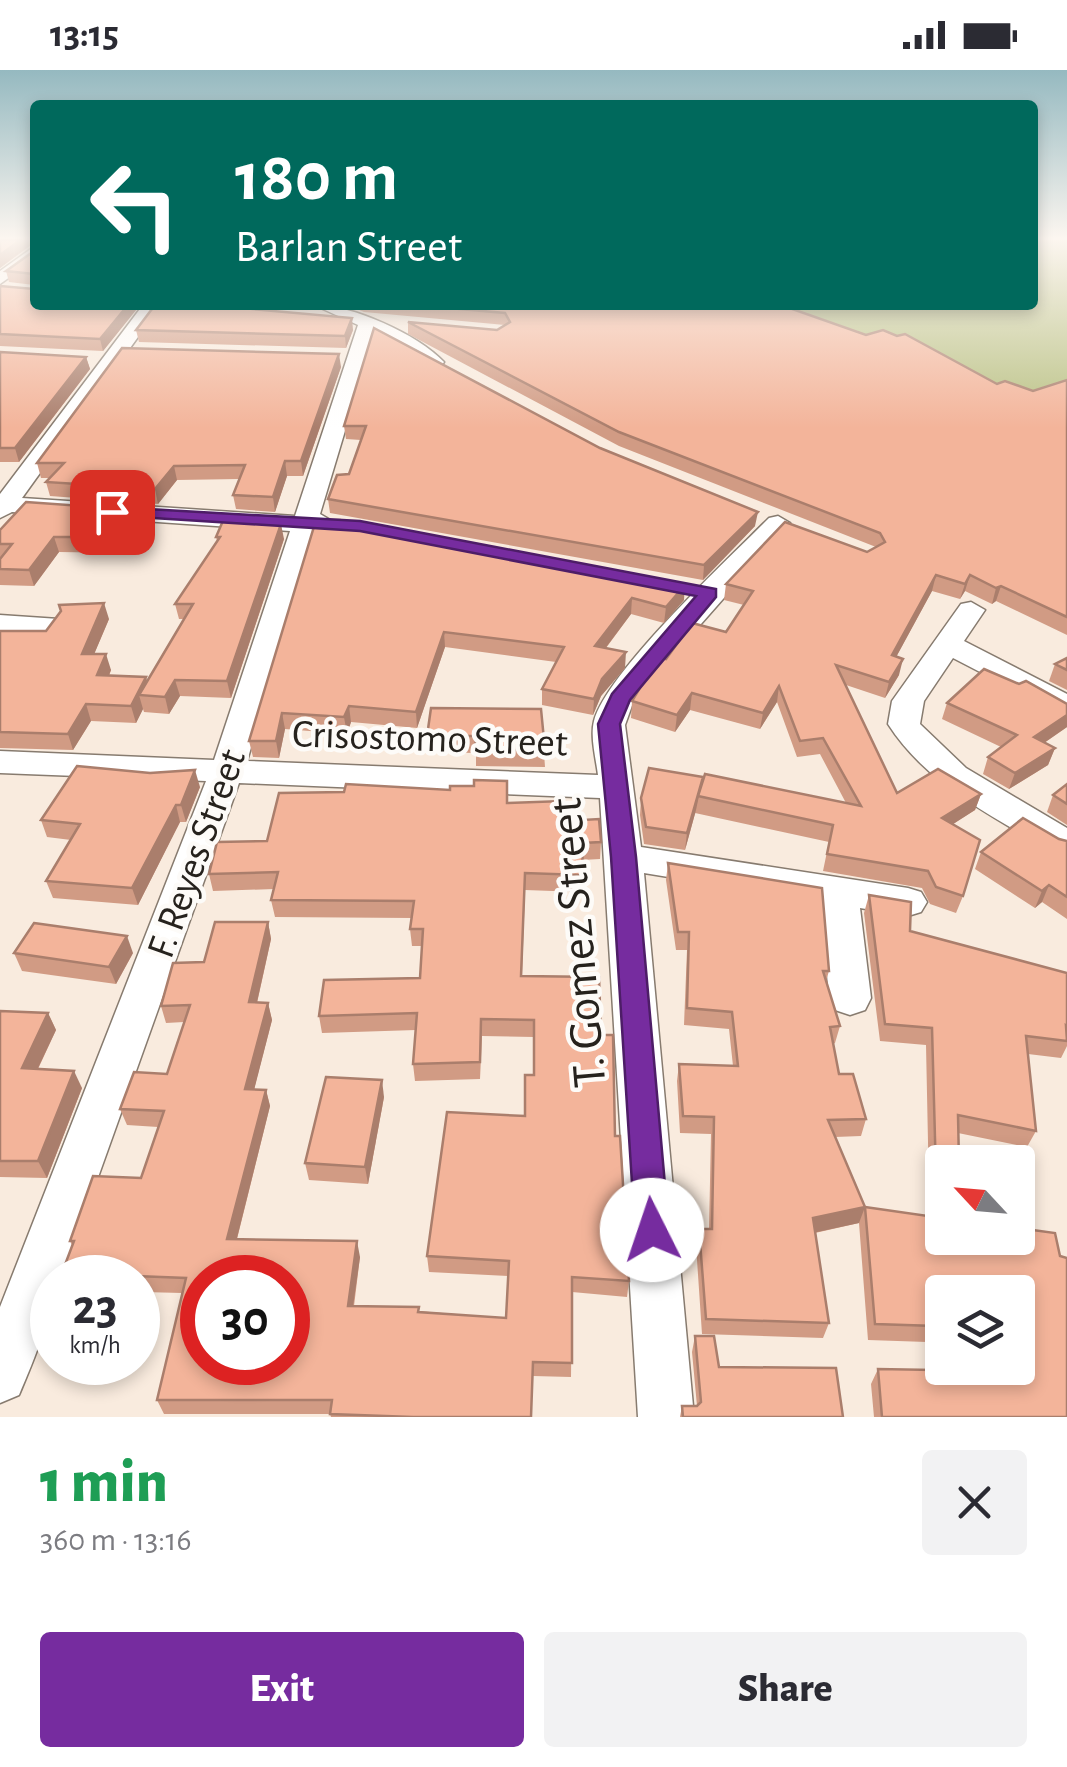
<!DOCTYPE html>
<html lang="en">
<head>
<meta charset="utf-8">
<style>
  :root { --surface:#fff; --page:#f2f2f3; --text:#2b2b33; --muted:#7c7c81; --accent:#762c9f }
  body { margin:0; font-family:"Alegreya Sans",sans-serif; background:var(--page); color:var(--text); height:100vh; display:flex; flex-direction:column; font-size:38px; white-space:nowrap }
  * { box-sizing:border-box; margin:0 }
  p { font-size:32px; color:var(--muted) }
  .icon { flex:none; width:55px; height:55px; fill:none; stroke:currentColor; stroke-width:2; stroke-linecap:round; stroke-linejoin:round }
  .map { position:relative; height:1347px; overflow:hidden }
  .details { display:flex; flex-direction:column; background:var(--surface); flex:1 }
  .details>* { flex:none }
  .hud { position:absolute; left:30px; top:30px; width:1008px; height:210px; border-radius:10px; box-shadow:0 5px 15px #0003; background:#00695c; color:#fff; overflow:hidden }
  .needle { width:65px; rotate:296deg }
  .fabs { position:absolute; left:925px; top:1075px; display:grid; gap:20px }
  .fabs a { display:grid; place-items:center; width:110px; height:110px; border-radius:10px; background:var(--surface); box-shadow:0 5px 15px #0003; font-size:50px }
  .speed { position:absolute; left:30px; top:1185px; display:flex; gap:20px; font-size:50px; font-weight:700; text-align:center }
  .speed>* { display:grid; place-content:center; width:130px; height:130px; border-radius:50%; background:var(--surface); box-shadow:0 5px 15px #0003; line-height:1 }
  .speed small { font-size:25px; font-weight:400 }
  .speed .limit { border:15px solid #d22; background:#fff; color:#111 }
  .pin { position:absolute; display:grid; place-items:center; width:85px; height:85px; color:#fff; margin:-42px; border-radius:20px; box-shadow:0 5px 15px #0006 }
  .me { position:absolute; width:110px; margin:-55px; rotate:356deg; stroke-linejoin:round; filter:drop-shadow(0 0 8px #0008) }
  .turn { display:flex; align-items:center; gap:35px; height:210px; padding:0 40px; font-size:45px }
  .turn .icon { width:130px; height:130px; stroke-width:2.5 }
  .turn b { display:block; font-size:70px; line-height:85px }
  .round { display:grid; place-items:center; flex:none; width:105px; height:105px; border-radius:10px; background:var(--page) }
  .headline { display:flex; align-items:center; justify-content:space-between; height:170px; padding:0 40px }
  h1 { font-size:60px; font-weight:800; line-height:75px; color:#1e9e55 }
  .action { display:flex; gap:20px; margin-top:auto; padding:20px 40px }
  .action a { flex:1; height:115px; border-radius:10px; background:var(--accent); color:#fff; font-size:40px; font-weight:800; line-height:115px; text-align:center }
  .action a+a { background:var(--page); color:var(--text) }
  .status { display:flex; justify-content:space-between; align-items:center; height:70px; padding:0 50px; background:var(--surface); direction:ltr }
  .status svg { height:28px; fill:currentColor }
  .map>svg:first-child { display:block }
  .water { fill:#b9c184 }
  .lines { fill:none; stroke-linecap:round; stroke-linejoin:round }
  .street-casing { stroke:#877b6f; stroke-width:3 }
  .street { fill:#fff; fill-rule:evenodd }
  .wall { fill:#d19b84 }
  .shaded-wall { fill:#aa7e6c }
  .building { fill:#f3b49a; stroke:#aa7e6c; stroke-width:2.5; fill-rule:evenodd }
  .route { fill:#762c9f; stroke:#4d1d67; stroke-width:2.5 }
  .labels { text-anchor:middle; stroke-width:9; stroke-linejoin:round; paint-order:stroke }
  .street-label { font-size:40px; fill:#26221d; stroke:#fdfbf8 }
  .near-street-label { font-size:48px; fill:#26221d; stroke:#fdfbf8 }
</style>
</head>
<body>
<div class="status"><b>13:15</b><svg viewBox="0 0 49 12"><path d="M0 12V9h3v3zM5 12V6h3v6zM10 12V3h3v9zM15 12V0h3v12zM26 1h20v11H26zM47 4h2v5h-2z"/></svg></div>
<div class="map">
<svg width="1067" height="1347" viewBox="0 0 1067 1347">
  <rect width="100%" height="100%" fill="#f9ebde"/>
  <polygon class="water" points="1033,170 1067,170 1067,335 723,235 1032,235"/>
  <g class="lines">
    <g class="street-casing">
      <g id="street">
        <polygon points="35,176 35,189 0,214 0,201"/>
        <path d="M143,235H161L22,428L295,446L358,255L314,235C353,235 417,264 444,292L441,296H427L374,264L320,444L332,451L329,456L316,459L247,691L598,705C596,689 590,667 594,651C607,602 729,488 769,448L778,446L790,453L634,630L625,655L641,777L908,818L921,822L927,832L921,842L908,846L860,838L871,928L865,940L850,945L835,940L829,928L821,832L644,803L694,1347H638L600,728L239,713L62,1208H52C52,1249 35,1287 19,1325L0,1333V1237L206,711L0,703V681L214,690L290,461L12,442L0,448V424Z"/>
        <path d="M971,532L985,540L964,571L1067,624V647L953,588L924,631L920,654L966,698L1067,758V787L1054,783C993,746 928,716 888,654L892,631L961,534Z"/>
        <polygon points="0,545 59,549 63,555 59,561 0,563"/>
      </g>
    </g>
    <use href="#street" class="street"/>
  </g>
  <g class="wall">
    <polygon points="0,170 35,170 140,235 103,281 0,276 0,216 34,219 34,215 9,212 6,201 34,181 34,173 0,198"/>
    <polygon points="279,235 313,235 312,238"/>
    <polygon points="347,235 781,235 997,314 1033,321 1067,310 1067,565 996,531 992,534 965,521 960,529 932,521 896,587 899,605 885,628 846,615 897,723 981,724 975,740 953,754 963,826 956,843 930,834 922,818 823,801 829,772 695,743 696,740 685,780 644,774 640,745 641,728 649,698 846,733 820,684 797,687 777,632 760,659 690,640 675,662 631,648 632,631 666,589 726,562 744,535 724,530 726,514 867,482 876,477 619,376 408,264 408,252 497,260 505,255 364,242"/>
    <polygon points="374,258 600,378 755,456 703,510 330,443 328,429 349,404 361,370 346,369 344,356"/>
    <polygon points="136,260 353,260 346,278 139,272"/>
    <polygon points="0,282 86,287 90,299 19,392 0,392"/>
    <polygon points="341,297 303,406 287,406 275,442 236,439 233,425 239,409 177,410 158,434 50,426 46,412 50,408 41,408 37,393"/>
    <polygon points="139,440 143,455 123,483 59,482 34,516 0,515 0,460"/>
    <polygon points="266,448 266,453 284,469 231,628 180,626 169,644 144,642 143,639 136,653 91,651 73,680 0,678 0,561 46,561 109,549 94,584 111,600 109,606 147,611 184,549 179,549 175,534 217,471 216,467"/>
    <polygon points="316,450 684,530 664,553 631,544 606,578 625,598 601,626 593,645 542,635 542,619 556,592 445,577 417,658 351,652 347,664 285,659 279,688 253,687 249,671"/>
    <polygon points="1067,588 1067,620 1049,611 1055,594"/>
    <polygon points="947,633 1067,657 1044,673 1055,678 1048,695 1009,719 983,704 988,687 1001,677 942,649"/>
    <polygon points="541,639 545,697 476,696 476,683 429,682 427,666"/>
    <polygon points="1067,714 1067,755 1047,742 1053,725"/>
    <polygon points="200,717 186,752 180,752 138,835 53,828 46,811 71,770 47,767 41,750"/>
    <polygon points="507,733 566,751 601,772 600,789 582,790 581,822 525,820 522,906 601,965 615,1066 629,1211 627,1227 572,1222 571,1307 533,1306 531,1347 331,1347 330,1344 164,1344 157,1330 182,1223 143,1222 138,1245 138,1208 60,1208 72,1175 70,1171 141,1108 158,1057 127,1055 120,1039 167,1004 184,952 166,953 161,936 204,892 268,852 271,869 257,933 268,933 272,950 254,1019 266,1020 270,1036 237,1169 360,1187 354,1236 506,1248 508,1206 429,1202 427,1186 525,1046 534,1005 534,967 482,966 480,1009 415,1011 413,994 416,960 322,963 319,946 420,908 422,876 412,876 410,859 412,848 275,847 271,830 274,819 213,821 209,804 267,771"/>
    <polygon points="1059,769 1067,771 1067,849 1042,832 1035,838 975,799 981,782"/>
    <polygon points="668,793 829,901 826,911 840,956 835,973 833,974 839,1004 866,1049 861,1066 835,1067 865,1137 1067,1347 874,1347 871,1314 878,1299 926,1300 927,1272 868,1270 859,1153 815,1163 829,1253 823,1268 702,1264 696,1175 699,1159 709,1159 711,1064 680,1063 677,1011 679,994 733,996 729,959 684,955 687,880 676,880 666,810"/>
    <polygon points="869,825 910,861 1067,903 1067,976 1061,988 1028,984 1036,1061 1027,1077 958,1063 942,1092 942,1121 929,1121 926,975 880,971 864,843"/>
    <polygon points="14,883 133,883 116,914 22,901"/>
    <polygon points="0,941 48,943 56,960 38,999 82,1018 47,1108 0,1107"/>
    <polygon points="384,1027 368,1114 309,1110 305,1093"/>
    <polygon points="52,1226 52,1276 49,1276 39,1261"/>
    <polygon points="695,1266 719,1297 843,1347 680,1347 682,1336 697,1336 692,1282"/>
  </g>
  <g class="shaded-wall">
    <polygon points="20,170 32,170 33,173 0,198 0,185"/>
    <polygon points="128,235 140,235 103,281 100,269"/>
    <polygon points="352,248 353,260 346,278 345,266"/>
    <polygon points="339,284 341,297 303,406 301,391"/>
    <polygon points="86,287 90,299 19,392 15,378"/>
    <polygon points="285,391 287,406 275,442 273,427"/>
    <polygon points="174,396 177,410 158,434 155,419"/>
    <polygon points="139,440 143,455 123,483 119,467"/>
    <polygon points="758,442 755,456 703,510 704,495"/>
    <polygon points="281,454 284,469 231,628 227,611"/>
    <polygon points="54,467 59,482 34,516 29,500"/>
    <polygon points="936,505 932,521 888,602 892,585"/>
    <polygon points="970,505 965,521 960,529 965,514"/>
    <polygon points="685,515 684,530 664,553 666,537"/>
    <polygon points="1001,516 996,531 992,534 996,518"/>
    <polygon points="632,528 631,544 595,592 595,576"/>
    <polygon points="104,533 109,549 87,601 82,584"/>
    <polygon points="444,562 445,577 417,658 416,642"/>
    <polygon points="626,582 625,598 601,626 593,645 594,629 602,609"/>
    <polygon points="106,584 111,600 102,622 97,605"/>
    <polygon points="903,589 899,605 885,628 889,612"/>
    <polygon points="146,607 151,624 139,625 143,639 136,653 131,636"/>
    <polygon points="175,610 180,626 169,644 165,627"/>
    <polygon points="779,616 777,632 760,659 763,643"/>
    <polygon points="692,623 690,640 675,662 677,645"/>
    <polygon points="86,634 91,651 73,680 68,664"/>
    <polygon points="349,636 351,652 347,664 344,647"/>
    <polygon points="282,643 285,659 279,688 276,671"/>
    <polygon points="1067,645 1067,657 1028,684 1034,667"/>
    <polygon points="1055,678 1048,695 1009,719 1015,703"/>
    <polygon points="195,700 200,717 186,752 181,735"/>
    <polygon points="703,707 696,740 685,780 687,763"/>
    <polygon points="981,724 975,740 936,765 942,748"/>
    <polygon points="176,735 180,752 138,835 132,818"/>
    <polygon points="1049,815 1042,832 1035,838 1042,821"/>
    <polygon points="268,852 271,869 253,950 249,932"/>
    <polygon points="127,866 133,883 116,914 109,897"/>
    <polygon points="268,933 272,950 250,1036 245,1019"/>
    <polygon points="48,943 56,960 30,1015 22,998"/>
    <polygon points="74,1001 82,1018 47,1108 38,1091"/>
    <polygon points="382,1010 384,1027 368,1114 365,1097"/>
    <polygon points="266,1020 270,1036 233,1184 227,1169"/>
    <polygon points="865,1137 859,1153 808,1164 813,1148"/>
    <polygon points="357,1171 360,1187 351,1251 348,1236"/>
    <polygon points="138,1209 143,1222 138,1245"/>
  </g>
  <g class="building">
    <polygon points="0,170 20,170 0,185"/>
    <polygon points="35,170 35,235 128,235 100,269 0,264 0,216 34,219 35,204 6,201 34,181"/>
    <polygon points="155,235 208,235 352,248 345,266 136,260"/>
    <polygon points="414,235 781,235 866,265 883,260 897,266 905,264 997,314 1005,311 1033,321 1067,310 1067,547 1001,516 996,518 970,505 965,514 936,505 892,585 903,589 889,612 836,595 897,723 938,699 981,724 942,748 980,770 963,826 936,817 928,801 827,784 833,755 698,726 705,704 861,736 823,668 800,671 779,616 763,643 692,623 677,645 632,631 652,598 661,588 666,589 692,553 726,562 753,521 726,514 785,452 867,482 885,472 880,463 619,362 408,252 497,260 510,252 505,243"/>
    <polygon points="374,258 600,378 758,442 704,495 328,429 337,405 349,404 366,356 344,356"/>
    <polygon points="122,278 339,284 301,391 285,391 273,427 233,425 245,395 174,396 155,419 46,412 64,393 37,393"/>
    <polygon points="0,282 86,287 15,378 0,378"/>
    <polygon points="26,432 139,440 119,467 54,467 29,500 0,499 0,489 12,474 0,474 0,460"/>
    <polygon points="225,446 266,448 264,453 281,454 227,611 175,610 165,627 139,625 193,534 175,534 220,467 216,467"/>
    <polygon points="316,450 340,450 685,515 666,537 632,528 595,576 626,582 602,609 594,629 542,619 564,577 444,562 416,642 349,636 344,647 282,643 276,671 249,671"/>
    <polygon points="104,533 82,584 106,584 97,605 146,607 131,636 86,634 68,664 0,662 0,561 46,561 61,541 59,535"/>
    <polygon points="1067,588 1067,600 1055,594"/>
    <polygon points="984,599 1019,614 1026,611 1067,634 1067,645 1034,667 1055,678 1015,703 988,687 1017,665 947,633"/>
    <polygon points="431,638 541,639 545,680 475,680 476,666 427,666"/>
    <polygon points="77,696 150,703 195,700 181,735 176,735 132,818 46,811 80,754 41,750"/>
    <polygon points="649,698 703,707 687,763 646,757 641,728"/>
    <path d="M474,710L507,711V733L563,731L566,751L599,749L601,772L583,773L582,805L525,803L521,906L599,907L601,965H613L615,1066H620L629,1211L572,1207V1293L533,1292L531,1347H413L330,1344L332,1330H157L186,1208L136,1206L135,1208H60L74,1171H70L93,1106L141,1108L164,1041L120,1039L134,1002L167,1004L190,935L161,936L173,893L204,892L215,852H268L249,932L268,933L245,1019L266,1020L227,1169L357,1171L348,1236L419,1237L418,1242L506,1248L509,1191L427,1186L447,1042L525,1046V1005H534V950L481,949L480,992L413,994L417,943L319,946L324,910L420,908L423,859H410L414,831L271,830L278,802L209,804L217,772L267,771L279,723L344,722L346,714L450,720V716H474ZM202,1208H288V1292H202Z"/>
    <polygon points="1067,714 1067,734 1053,725"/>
    <polygon points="1023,748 1059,769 1067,771 1067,827 1049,815 1042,821 981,782"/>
    <polygon points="668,793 822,818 829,901 823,901 840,956 830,957 839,1004 853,1004 866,1049 828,1050 865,1137 813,1148 829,1253 706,1249 699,1159 712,1159 714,1047 683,1046 679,994 738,996 732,942 687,938 689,862 678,862"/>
    <polygon points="869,825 911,832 910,861 1067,903 1067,957 1066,956 1067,971 1026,966 1036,1061 958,1045 959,1092 942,1092 942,1105 936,1105 932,958 885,954"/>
    <polygon points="34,853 127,866 109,897 14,883"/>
    <polygon points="0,941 48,943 22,998 74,1001 38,1091 0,1091"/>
    <polygon points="326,1007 382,1010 365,1097 305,1093"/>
    <path d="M865,1137L942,1148V1168H1018V1158L1055,1163L1060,1186L1067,1188V1347H882L878,1299L934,1300L935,1256L875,1254ZM942,1222H1018V1298H942Z"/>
    <polygon points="52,1226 52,1262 39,1261"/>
    <polygon points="695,1266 714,1266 719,1297 836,1298 843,1347 683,1347 682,1336 697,1336 701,1332"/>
  </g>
  <linearGradient id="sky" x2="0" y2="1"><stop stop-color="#95b9c0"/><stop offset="0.47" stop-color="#fcf6f0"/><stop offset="1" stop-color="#fcf6f0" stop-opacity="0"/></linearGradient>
  <rect width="1067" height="358" fill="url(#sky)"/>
  <polygon class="route" points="112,437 360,451 716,519 716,527 630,630 620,654 636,787 669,1160 664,1172 652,1177 640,1172 635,1160 611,787 598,654 612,624 696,526 360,461 106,445 103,442"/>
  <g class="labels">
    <g class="street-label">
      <text transform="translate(430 667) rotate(2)" y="14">Crisostomo Street</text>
      <text transform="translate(195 783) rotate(-70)" y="14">F. Reyes Street</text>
    </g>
    <g class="near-street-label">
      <text transform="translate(576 873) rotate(-95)" y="17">T. Gomez Street</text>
    </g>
  </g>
</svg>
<div class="fabs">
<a><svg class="needle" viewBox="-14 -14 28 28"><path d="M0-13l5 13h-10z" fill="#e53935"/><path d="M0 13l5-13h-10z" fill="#7c7c81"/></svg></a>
<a><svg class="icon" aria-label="layers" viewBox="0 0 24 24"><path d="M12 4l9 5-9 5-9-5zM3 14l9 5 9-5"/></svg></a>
</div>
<div class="speed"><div>23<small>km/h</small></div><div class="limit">30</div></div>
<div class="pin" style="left:112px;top:442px;background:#d93025"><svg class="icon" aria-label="arrive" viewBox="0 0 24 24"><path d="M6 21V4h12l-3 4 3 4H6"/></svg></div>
<svg class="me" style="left:652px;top:1160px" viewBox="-20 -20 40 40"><circle r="19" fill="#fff"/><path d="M0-13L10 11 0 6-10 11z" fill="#762c9f"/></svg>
<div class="hud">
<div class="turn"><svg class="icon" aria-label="left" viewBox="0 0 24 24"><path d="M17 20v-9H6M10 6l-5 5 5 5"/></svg><div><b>180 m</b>Barlan Street</div></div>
</div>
</div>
<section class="details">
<div class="headline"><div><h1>1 min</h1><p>360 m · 13:16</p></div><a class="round"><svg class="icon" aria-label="close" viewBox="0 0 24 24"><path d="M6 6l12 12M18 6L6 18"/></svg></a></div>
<div class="action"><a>Exit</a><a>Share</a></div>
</section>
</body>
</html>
